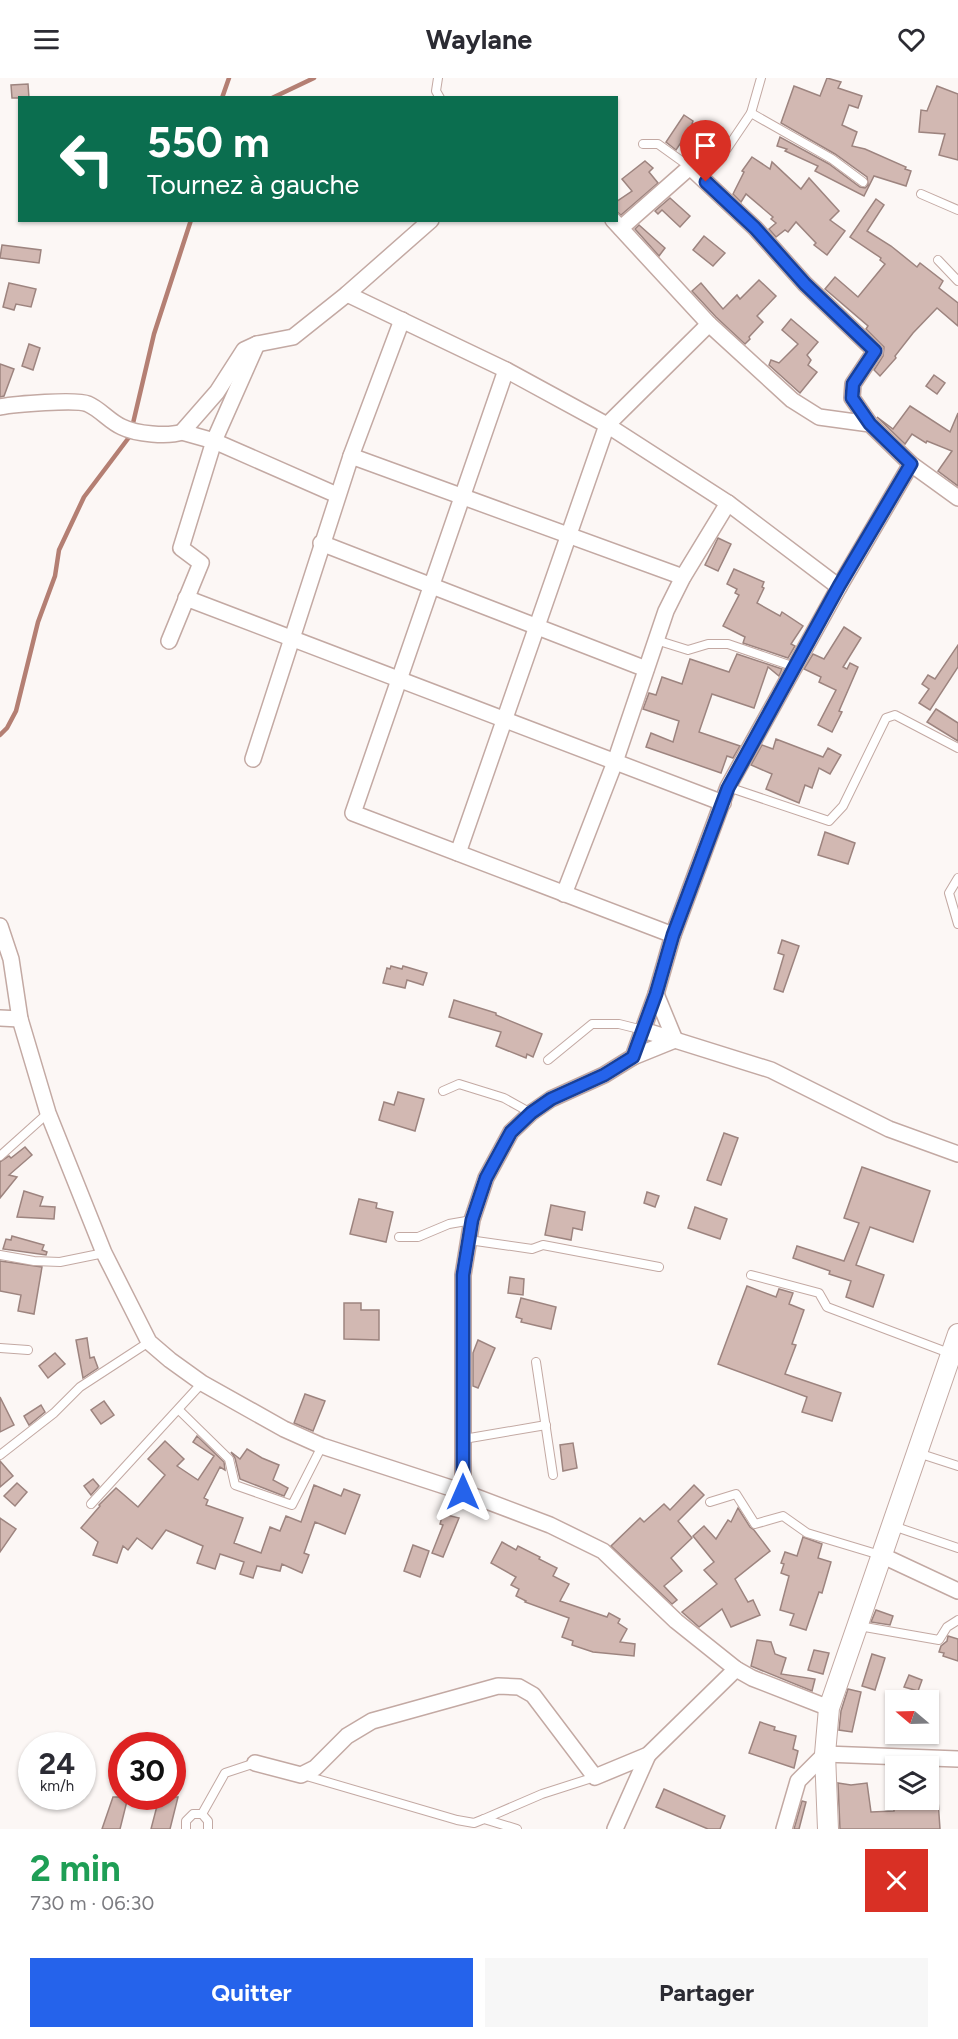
<!DOCTYPE html>
<html lang="fr">
<head>
<meta charset="utf-8">
<style>
  :root { --surface:#fff; --page:#f7f7f7; --text:#2b2b33; --muted:#7c7c81; --accent:#2563eb }
  body { margin:0; font-family:Figtree,sans-serif; background:var(--page); color:var(--text); height:100vh; display:flex; flex-direction:column; font-size:22px; white-space:nowrap }
  * { box-sizing:border-box; margin:0 }
  p { font-size:20px; color:var(--muted) }
  .icon { flex:none; width:33px; height:33px; fill:none; stroke:currentColor; stroke-width:2; stroke-linecap:round; stroke-linejoin:round }
  .map { position:relative; height:1751px; overflow:hidden }
  .details { display:flex; flex-direction:column; background:var(--surface); flex:1 }
  .details>* { flex:none }
  .top-card { position:absolute; left:18px; top:18px; width:600px; height:126px; border-radius:0px; box-shadow:0 2px 4px #0004; background:#0b6e4f; color:#fff; overflow:hidden }
  .needle { width:39px; rotate:289deg }
  .tools { position:absolute; left:885px; top:1612px; display:grid; gap:12px }
  .tools a { display:grid; place-items:center; width:54px; height:54px; border-radius:0px; background:var(--surface); box-shadow:0 2px 4px #0004; font-size:30px }
  .speed { position:absolute; left:18px; top:1654px; display:flex; gap:12px; font-size:30px; font-weight:700; text-align:center }
  .speed>* { display:grid; place-content:center; width:78px; height:78px; border-radius:50%; background:var(--surface); box-shadow:0 2px 4px #0004; line-height:1 }
  .speed small { font-size:15px; font-weight:400 }
  .speed .limit { border:9px solid #d22; background:#fff; color:#111 }
  .pin { position:absolute; display:grid; place-items:center; width:51px; height:51px; color:#fff; margin:-62px -26px; border-radius:50% 50% 50% 0; rotate:-45deg; box-shadow:0 0 6px #0007 }
  .pin .icon { rotate:45deg }
  .me { position:absolute; width:66px; margin:-33px; rotate:0deg; stroke-linejoin:round; filter:drop-shadow(0 0 4px #0008) }
  .turn { display:flex; align-items:center; gap:21px; height:126px; padding:0 30px; font-size:27px }
  .turn .icon { width:78px; height:78px; stroke-width:2.5 }
  .turn b { display:block; font-size:42px; line-height:51px }
  .round { display:grid; place-items:center; flex:none; width:63px; height:63px; border-radius:0px; background:var(--page) }
  .summary { display:flex; align-items:center; justify-content:space-between; height:102px; padding:0 30px }
  h1 { font-size:36px; font-weight:700; line-height:45px; color:#1e9e55 }
  .primary-button { display:flex; gap:12px; margin-top:auto; padding:12px 30px }
  .primary-button a { flex:1; height:69px; border-radius:0px; background:var(--accent); color:#fff; font-size:24px; font-weight:700; line-height:69px; text-align:center }
  .primary-button a+a { background:var(--page); color:var(--text) }
  header { display:flex; justify-content:space-between; align-items:center; height:78px; padding:0 30px; background:var(--surface); font-size:27px; font-weight:700 }
  .map>svg:first-child { display:block }
  .lines { fill:none; stroke-linecap:round; stroke-linejoin:round }
  .stream { stroke:#b47f73; stroke-width:4.5 }
  .building { fill:#d2b8b2; stroke:#9d847f; stroke-width:1.5 }
  .lane-casing { stroke:#c3a9a3; stroke-width:10 }
  .street-casing { stroke:#c3a9a3; stroke-width:18 }
  .secondary-casing { stroke:#c3a9a3; stroke-width:22 }
  .lane { stroke:#fff; stroke-width:8 }
  .street { stroke:#fff; stroke-width:15 }
  .secondary { stroke:#fff; stroke-width:20 }
  .route-casing { stroke:#184099; stroke-width:15 }
  .route { stroke:#2563eb; stroke-width:10 }
</style>
</head>
<body>
<header><svg class="icon" aria-label="menu" viewBox="0 0 24 24"><path d="M4 6h16M4 12h16M4 18h16"/></svg>Waylane<svg class="icon" aria-label="heart" viewBox="0 0 24 24"><path d="M12 20l-8-8c-3-5 5-10 8-4 3-6 11-1 8 4z"/></svg></header>
<div class="map">
<svg width="958" height="1751" viewBox="0 0 958 1751">
  <rect width="100%" height="100%" fill="#fcf7f5"/>
  <g class="lines">
    <g class="stream">
      <polyline points="222,20 229,0"/>
      <polyline points="272,20 314,0"/>
      <polyline points="0,657 7,650 16,633 38,544 55,498 59,472 84,419 130,358 154,256 191,142"/>
    </g>
  </g>
  <g class="building">
    <polygon points="827,0 841,4 838,10 862,18 858,30 849,27 842,47 857,54 852,68 865,71 906,89 905,91 911,93 906,108 874,98 864,118 815,93 818,88 785,73 787,71 777,68 780,59 829,86 860,109 865,110 868,107 867,99 835,76 781,45 794,8 820,18"/>
    <polygon points="28,6 29,20 12,20 11,7"/>
    <polygon points="937,8 958,16 958,82 939,77 945,56 919,54 921,32 927,33"/>
    <polygon points="684,37 693,43 692,46 708,56 698,69 684,60 676,72 666,64"/>
    <polygon points="752,79 770,91 772,84 801,111 809,100 839,133 830,142 845,153 827,177 814,167 816,165 796,144 788,154 785,152 776,159 769,151 776,145 771,141 773,139 746,116 741,124 733,116 744,94 742,93"/>
    <polygon points="645,83 653,90 649,94 658,105 621,137 616,133 616,124 632,113 622,101"/>
    <polygon points="670,120 690,138 680,149 662,132 658,136 655,133"/>
    <polygon points="876,121 884,127 867,153 891,168 917,189 920,185 943,203 939,210 958,225 958,248 937,230 913,255 895,278 896,280 880,298 874,292 883,278 884,269 866,251 868,248 825,211 835,199 858,219 885,186 880,182 881,180 850,159"/>
    <polygon points="639,147 665,170 659,178 635,151"/>
    <polygon points="704,158 725,175 713,188 693,172"/>
    <polygon points="2,167 41,172 39,185 0,180"/>
    <polygon points="759,202 776,218 757,238 763,244 749,259 750,261 745,266 716,239 692,213 701,205 723,231 737,217 740,221"/>
    <polygon points="9,205 36,211 31,229 16,226 14,232 3,229"/>
    <polygon points="791,241 818,264 807,277 811,282 808,287 817,294 800,315 769,287 771,282 779,285 798,266 782,252"/>
    <polygon points="29,266 40,270 33,292 22,288"/>
    <polygon points="0,286 14,291 4,318 0,319"/>
    <polygon points="934,297 945,305 937,316 926,308"/>
    <polygon points="910,328 950,354 958,335 958,408 938,393 952,373 927,363 926,365 912,356 905,366 877,339 893,351"/>
    <polygon points="718,460 731,466 718,493 705,487"/>
    <polygon points="734,491 764,504 762,509 764,510 757,525 780,538 782,534 803,548 791,566 795,568 788,580 743,565 745,559 723,548 739,517 735,515 737,511 727,506"/>
    <polygon points="844,549 861,560 843,589 847,591 850,585 858,589 839,633 842,634 832,654 818,647 836,612 819,604 821,599 804,591 813,576 824,581"/>
    <polygon points="958,567 958,589 930,632 919,625 929,611 922,606 928,597 935,601"/>
    <polygon points="737,576 782,591 779,598 768,589 754,630 712,616 699,654 740,668 733,680 727,678 721,695 646,669 651,655 673,664 679,643 643,631 649,615 656,617 662,599 682,606 690,581 729,594"/>
    <polygon points="936,631 958,645 958,663 927,644"/>
    <polygon points="776,661 823,679 828,670 841,677 830,696 819,690 812,710 805,707 799,725 766,711 772,696 751,687 762,667 773,671"/>
    <polygon points="825,754 855,765 848,786 818,777"/>
    <polygon points="782,862 799,868 783,914 774,911 784,877 778,875"/>
    <polygon points="391,888 402,891 403,888 427,895 423,907 407,902 405,910 383,905 387,890 390,891"/>
    <polygon points="454,922 496,935 496,937 542,956 533,979 527,976 526,980 496,968 501,954 449,939"/>
    <polygon points="398,1014 424,1021 415,1053 379,1042 384,1024 394,1027"/>
    <polygon points="724,1055 738,1060 721,1107 707,1102"/>
    <polygon points="25,1069 32,1077 9,1097 17,1099 0,1120 0,1084 9,1078 11,1080"/>
    <polygon points="862,1089 930,1113 913,1164 870,1149 856,1187 884,1197 873,1229 846,1219 851,1203 829,1196 830,1193 793,1180 797,1168 844,1183 859,1145 844,1140"/>
    <polygon points="24,1113 43,1119 40,1128 55,1129 54,1141 17,1139"/>
    <polygon points="647,1114 659,1118 655,1129 644,1125"/>
    <polygon points="359,1121 377,1125 376,1130 393,1134 386,1164 350,1156"/>
    <polygon points="551,1127 585,1134 582,1152 573,1150 571,1162 545,1157"/>
    <polygon points="695,1129 727,1141 720,1161 688,1150"/>
    <polygon points="12,1158 44,1167 42,1172 47,1174 46,1177 3,1171 6,1161 11,1162"/>
    <polygon points="0,1183 42,1189 34,1236 18,1233 21,1217 0,1213"/>
    <polygon points="510,1199 524,1201 523,1217 508,1215"/>
    <polygon points="747,1208 776,1219 779,1211 793,1215 789,1226 804,1232 792,1266 796,1267 785,1296 841,1315 832,1343 802,1334 807,1319 718,1286"/>
    <polygon points="521,1220 556,1229 551,1251 521,1244 522,1241 516,1239"/>
    <polygon points="344,1225 361,1225 361,1232 379,1232 379,1262 344,1261"/>
    <polygon points="87,1260 90,1280 94,1279 98,1290 83,1300 76,1262"/>
    <polygon points="478,1262 495,1270 478,1310 473,1308 473,1275"/>
    <polygon points="55,1275 65,1286 48,1300 39,1288"/>
    <polygon points="305,1316 325,1323 313,1353 294,1345"/>
    <polygon points="0,1319 14,1347 0,1354"/>
    <polygon points="104,1323 114,1337 101,1346 91,1332"/>
    <polygon points="41,1327 45,1334 29,1347 24,1338"/>
    <polygon points="197,1358 224,1384 225,1392 220,1389 204,1420 208,1422 206,1427 243,1440 234,1465 261,1475 270,1449 280,1453 286,1438 301,1444 314,1407 341,1418 344,1411 360,1417 345,1456 315,1444 304,1475 309,1477 302,1495 282,1486 280,1493 257,1488 253,1500 240,1496 244,1484 220,1476 215,1491 197,1485 203,1468 166,1452 152,1471 137,1460 128,1472 123,1468 117,1485 93,1477 98,1464 81,1450 100,1428 99,1427 116,1410 138,1429 165,1397 148,1381 165,1363 184,1381 177,1388 198,1402 214,1378 193,1364"/>
    <polygon points="573,1365 577,1390 563,1393 560,1367"/>
    <polygon points="247,1371 262,1380 279,1387 273,1402 288,1410 284,1418 240,1401 235,1380 231,1374 240,1381"/>
    <polygon points="0,1383 13,1398 0,1409"/>
    <polygon points="93,1401 99,1408 91,1417 84,1408"/>
    <polygon points="17,1405 27,1414 15,1428 4,1418"/>
    <polygon points="694,1407 704,1417 678,1443 692,1460 671,1480 682,1493 664,1508 677,1522 672,1526 611,1468 640,1440 644,1444 664,1426 670,1432"/>
    <polygon points="738,1430 750,1449 754,1452 770,1473 735,1501 748,1524 753,1522 760,1537 731,1549 722,1531 699,1549 682,1534 717,1506 704,1492 714,1484 693,1458 704,1448 716,1461 728,1442 731,1444"/>
    <polygon points="443,1436 459,1440 443,1479 432,1475 443,1447 440,1446"/>
    <polygon points="0,1440 16,1451 0,1474"/>
    <polygon points="803,1459 822,1466 818,1480 831,1484 822,1515 819,1514 806,1552 790,1547 794,1536 780,1532 789,1498 781,1495 784,1486 781,1485 785,1474 797,1478"/>
    <polygon points="502,1464 516,1472 518,1468 540,1479 539,1481 557,1490 553,1498 569,1506 560,1523 607,1539 609,1535 620,1541 618,1545 627,1551 620,1564 635,1566 634,1578 593,1574 572,1567 573,1563 562,1559 569,1540 525,1524 526,1523 516,1518 519,1511 511,1507 516,1499 491,1485"/>
    <polygon points="413,1467 429,1473 420,1499 404,1493"/>
    <polygon points="876,1532 893,1538 890,1547 871,1544"/>
    <polygon points="948,1558 958,1561 958,1583 943,1578 944,1575 939,1574 941,1568 947,1563"/>
    <polygon points="757,1562 771,1564 775,1576 786,1580 781,1596 815,1601 812,1613 751,1588"/>
    <polygon points="814,1572 829,1575 823,1596 808,1592"/>
    <polygon points="872,1576 885,1580 875,1612 862,1608"/>
    <polygon points="909,1597 922,1602 918,1613 904,1609"/>
    <polygon points="848,1611 861,1614 852,1654 839,1652 841,1633"/>
    <polygon points="760,1644 775,1649 774,1652 796,1658 793,1671 798,1673 794,1690 749,1675"/>
    <polygon points="838,1705 851,1707 867,1705 871,1734 894,1733 894,1729 927,1726 927,1722 938,1722 940,1751 840,1751"/>
    <polygon points="664,1711 725,1738 720,1751 708,1751 656,1729"/>
    <polygon points="113,1719 128,1719 120,1751 102,1751"/>
    <polygon points="138,1719 178,1719 170,1751 151,1751 157,1728 137,1722"/>
    <polygon points="802,1723 806,1724 799,1751 794,1751"/>
  </g>
  <g class="lines">
    <g class="lane-casing">
      <g id="lane">
        <polyline points="438,0 436,13 440,20"/>
        <polyline points="751,35 832,81 863,104"/>
        <polyline points="643,66 658,66 690,89 712,61 726,72 751,35 761,0"/>
        <polyline points="921,116 958,132"/>
        <polyline points="938,182 958,203"/>
        <polyline points="656,562 688,572 708,566 728,566 795,589"/>
        <polyline points="728,709 829,743 843,728 886,640 895,637 958,670"/>
        <polyline points="958,800 949,815 958,846"/>
        <polyline points="548,982 592,946 619,946 643,952"/>
        <polyline points="443,1013 459,1006 504,1020 531,1035"/>
        <polyline points="0,1078 48,1035"/>
        <polyline points="399,1159 418,1159 449,1146 472,1142"/>
        <polyline points="469,1162 532,1171 543,1167 659,1189"/>
        <polyline points="0,1177 34,1183 60,1184 104,1175"/>
        <polyline points="751,1197 819,1215 827,1229 949,1275"/>
        <polyline points="0,1270 28,1272"/>
        <polyline points="536,1284 553,1397"/>
        <polyline points="179,1332 229,1381 235,1407 292,1427 322,1368"/>
        <polyline points="464,1361 546,1347"/>
        <polyline points="918,1375 958,1388"/>
        <polyline points="0,1377 54,1335 80,1309 149,1264"/>
        <polyline points="710,1424 736,1416 755,1446 783,1438 807,1455 880,1477"/>
        <polyline points="91,1426 202,1305"/>
        <polyline points="893,1448 958,1470"/>
        <polyline points="859,1548 939,1562 947,1549 958,1542"/>
        <polyline points="303,1697 457,1742 474,1745 484,1741 517,1751"/>
        <polyline points="202,1736 225,1695 255,1685"/>
        <polyline points="484,1741 542,1716 595,1699"/>
        <polyline points="186,1751 186,1743 193,1736 202,1736 208,1743 208,1751"/>
      </g>
    </g>
    <g class="street-casing">
      <g id="street">
        <polyline points="613,142 709,246 792,322 819,339 870,346 911,386 958,420"/>
        <polyline points="621,150 690,89 755,150 805,206 875,273 853,306 852,320 870,346"/>
        <polyline points="347,216 506,292 607,347 728,425 839,509"/>
        <polyline points="506,292 353,735 673,857"/>
        <path d="M0,329C14,326 77,321 88,326C100,331 110,344 122,349C136,356 168,359 182,354L217,314L244,272L257,266L293,259L347,216L431,142"/>
        <polyline points="182,354 214,363 337,417"/>
        <polyline points="351,378 683,499"/>
        <polyline points="321,465 646,591"/>
        <polyline points="186,520 723,725"/>
        <polyline points="169,563 201,485 181,470 214,363 257,266"/>
        <polyline points="253,681 351,378 402,242"/>
        <polyline points="458,775 607,347 709,246"/>
        <polyline points="564,816 615,684 666,533 683,499 728,425"/>
        <polyline points="0,848 11,881 20,941 48,1035 104,1175 149,1264 170,1282 202,1305 284,1351 322,1368 463,1414 550,1447 603,1473 676,1543 736,1591 752,1600 829,1630"/>
        <polyline points="0,940 20,941"/>
        <polyline points="643,952 771,992 889,1051 958,1076"/>
        <polyline points="633,979 675,962 656,916"/>
        <polyline points="463,1414 463,1197 472,1142 486,1100 511,1054 531,1035 551,1021 604,997 633,979 656,916 673,857 728,709 839,509 911,386"/>
        <polyline points="881,1477 958,1513"/>
        <polyline points="255,1685 301,1697 315,1690 347,1658 372,1643 498,1608 519,1609 533,1617 595,1699 648,1677 736,1591"/>
        <polyline points="615,1751 648,1677"/>
        <polyline points="784,1751 798,1703 825,1676 958,1681"/>
      </g>
    </g>
    <g class="secondary-casing">
      <polyline id="secondary" points="828,1751 825,1676 829,1630 958,1256"/>
    </g>
    <use href="#lane" class="lane"/>
    <use href="#street" class="street"/>
    <use href="#secondary" class="secondary"/>
  </g>
  <g class="lines">
    <g class="route-casing">
      <polyline id="route" points="463,1414 463,1197 472,1142 486,1100 511,1054 531,1035 551,1021 604,997 633,979 656,916 673,857 728,710 839,508 911,386 870,346 852,320 853,306 875,273 805,206 755,150 706,104"/>
    </g>
    <use href="#route" class="route"/>
  </g>
</svg>
<div class="tools">
<a><svg class="needle" viewBox="-14 -14 28 28"><path d="M0-13l5 13h-10z" fill="#e53935"/><path d="M0 13l5-13h-10z" fill="#7c7c81"/></svg></a>
<a><svg class="icon" aria-label="layers" viewBox="0 0 24 24"><path d="M12 4l9 5-9 5-9-5zM3 14l9 5 9-5"/></svg></a>
</div>
<div class="speed"><div>24<small>km/h</small></div><div class="limit">30</div></div>
<div class="pin" style="left:706px;top:104px;background:#d93025"><svg class="icon" aria-label="arrive" viewBox="0 0 24 24"><path d="M6 21V4h12l-3 4 3 4H6"/></svg></div>
<svg class="me" style="left:463px;top:1414px" viewBox="-20 -20 40 40"><path d="M0-17L14 15 0 8-14 15z" fill="#2563eb" stroke="#fff" stroke-width="4"/></svg>
<div class="top-card">
<div class="turn"><svg class="icon" aria-label="left" viewBox="0 0 24 24"><path d="M17 20v-9H6M10 6l-5 5 5 5"/></svg><div><b>550 m</b>Tournez à gauche</div></div>
</div>
</div>
<section class="details">
<div class="summary"><div><h1>2 min</h1><p>730 m · 06:30</p></div><a class="round" style="background:#d93025;color:#fff"><svg class="icon" aria-label="close" viewBox="0 0 24 24"><path d="M6 6l12 12M18 6L6 18"/></svg></a></div>
<div class="primary-button"><a>Quitter</a><a>Partager</a></div>
</section>
</body>
</html>
